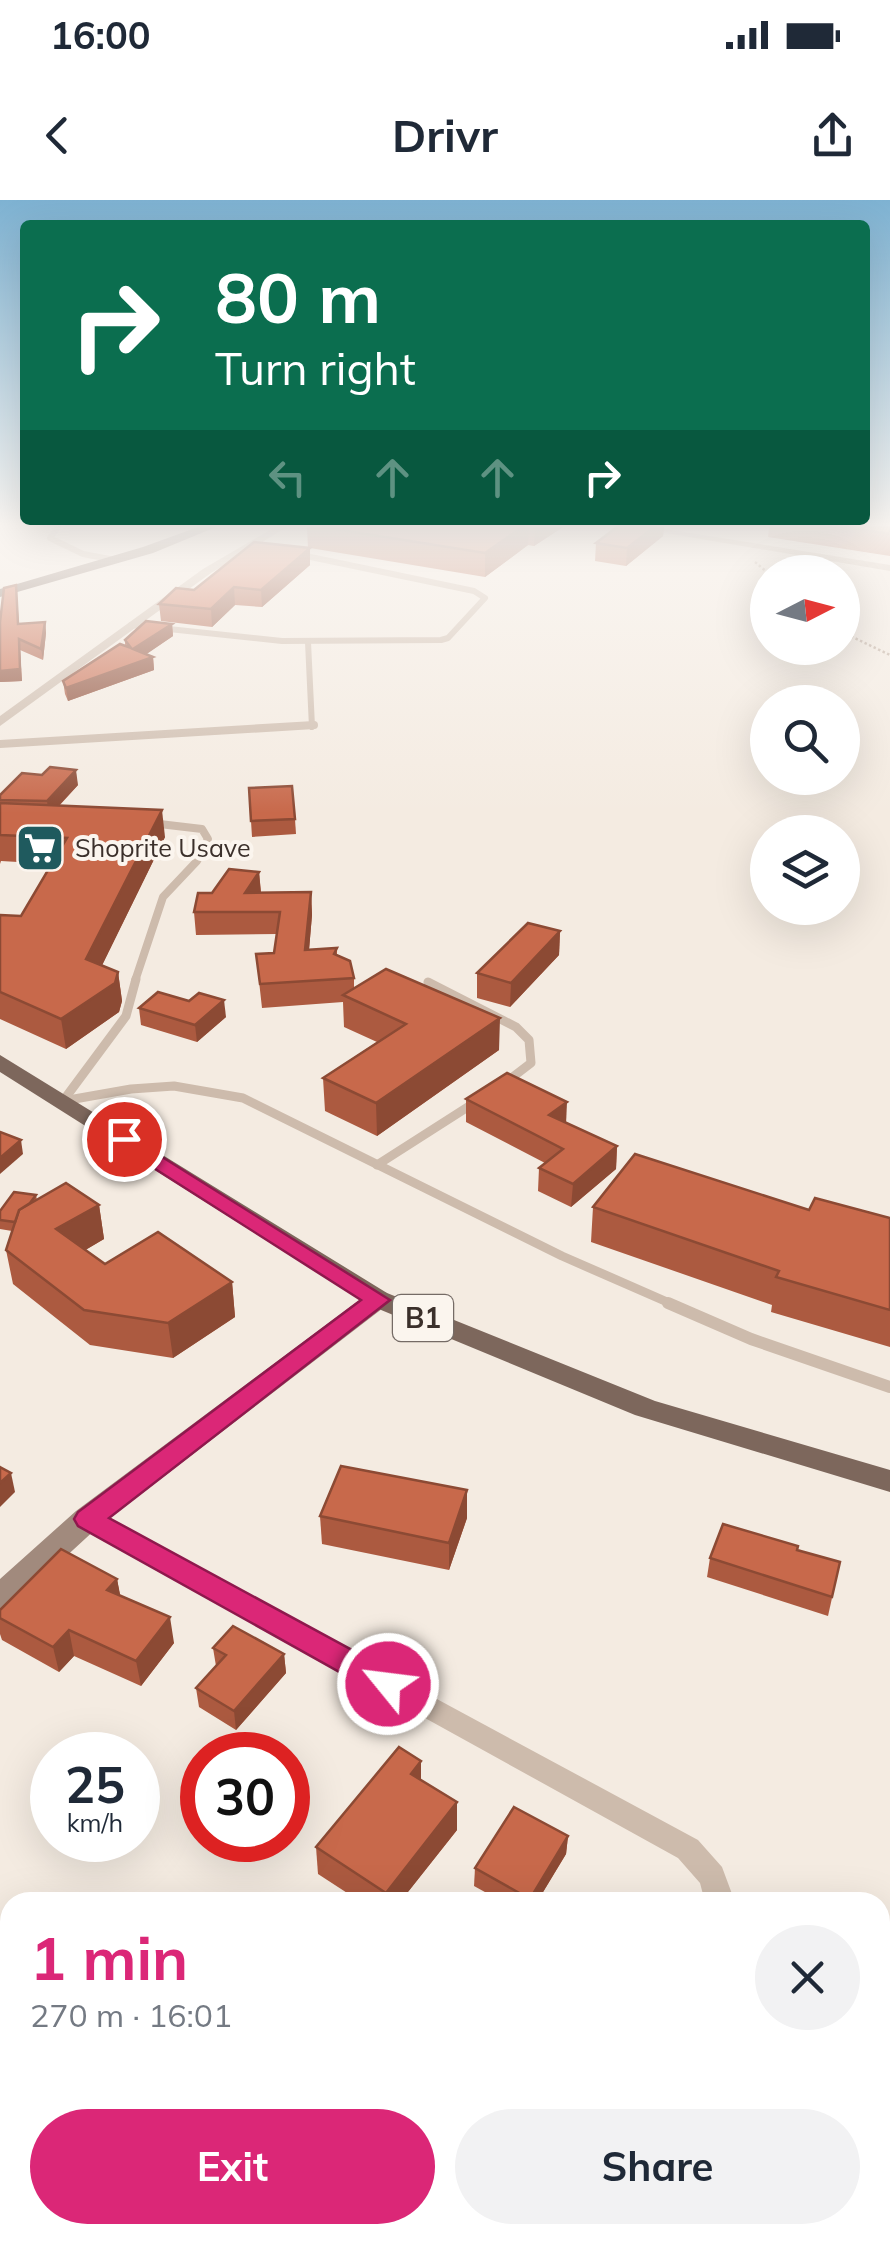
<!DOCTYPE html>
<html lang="en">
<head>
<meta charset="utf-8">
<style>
  :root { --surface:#fff; --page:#f2f2f3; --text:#1f2937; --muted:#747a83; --accent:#db2777 }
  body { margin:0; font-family:Mulish,sans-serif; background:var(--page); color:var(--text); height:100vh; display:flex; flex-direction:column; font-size:38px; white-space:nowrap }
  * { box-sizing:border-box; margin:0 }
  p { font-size:32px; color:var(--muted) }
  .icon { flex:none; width:55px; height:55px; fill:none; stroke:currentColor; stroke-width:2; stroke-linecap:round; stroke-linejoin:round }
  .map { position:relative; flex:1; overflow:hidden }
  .panel { position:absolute; left:0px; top:1692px; width:890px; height:352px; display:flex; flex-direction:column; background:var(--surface); border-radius:30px 30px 0 0; box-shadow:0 10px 40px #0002 }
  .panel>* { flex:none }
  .hud { position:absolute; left:20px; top:20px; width:850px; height:305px; border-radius:10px; box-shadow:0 10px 40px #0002; background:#0b6e4f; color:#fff; overflow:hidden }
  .needle { width:65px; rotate:84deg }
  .controls { position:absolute; left:750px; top:355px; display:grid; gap:20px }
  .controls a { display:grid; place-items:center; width:110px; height:110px; border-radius:50%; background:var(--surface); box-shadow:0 10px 40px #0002; font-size:50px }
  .speed { position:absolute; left:30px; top:1532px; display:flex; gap:20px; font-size:50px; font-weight:700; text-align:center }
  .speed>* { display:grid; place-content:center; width:130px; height:130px; border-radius:50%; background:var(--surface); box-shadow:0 10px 40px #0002; line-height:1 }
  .speed small { font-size:25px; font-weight:400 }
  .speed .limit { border:15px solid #d22; background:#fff; color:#111 }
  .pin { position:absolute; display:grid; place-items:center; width:85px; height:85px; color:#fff; margin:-42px; border:5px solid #fff; border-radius:50%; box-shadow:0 2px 10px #0007 }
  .me { position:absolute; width:110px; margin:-55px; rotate:299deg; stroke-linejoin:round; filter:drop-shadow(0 0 8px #0008) }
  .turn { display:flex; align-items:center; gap:35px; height:210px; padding:0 30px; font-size:45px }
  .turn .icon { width:130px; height:130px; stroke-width:2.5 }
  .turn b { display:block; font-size:70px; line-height:85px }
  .lanes { display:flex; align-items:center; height:95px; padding:0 30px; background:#0003; justify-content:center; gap:50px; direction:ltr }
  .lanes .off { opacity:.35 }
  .round { display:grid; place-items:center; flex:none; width:105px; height:105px; border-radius:52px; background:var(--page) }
  .headline { display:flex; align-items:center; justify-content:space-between; height:170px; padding:0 30px }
  h1 { font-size:60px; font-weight:700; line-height:75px; color:var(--accent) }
  .action { display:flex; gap:20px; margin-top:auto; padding:20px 30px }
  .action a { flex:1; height:115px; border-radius:60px; background:var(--accent); color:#fff; font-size:40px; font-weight:700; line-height:115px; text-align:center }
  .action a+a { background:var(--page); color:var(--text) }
  .status { display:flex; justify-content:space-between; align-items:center; height:70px; padding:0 50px; background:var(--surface); direction:ltr }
  .status svg { height:28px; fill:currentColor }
  header { display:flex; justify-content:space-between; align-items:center; height:130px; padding:0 30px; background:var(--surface); font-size:45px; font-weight:700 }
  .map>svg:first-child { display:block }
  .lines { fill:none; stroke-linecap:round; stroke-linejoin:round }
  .path { stroke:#b9a596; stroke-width:2.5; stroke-dasharray:2.5 2.5; stroke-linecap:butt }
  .lane-far3 { stroke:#cdbbac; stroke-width:6 }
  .lane-far2 { stroke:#cdbbac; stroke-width:8 }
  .lane-far1 { stroke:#cdbbac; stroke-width:9 }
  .lane { stroke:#cdbbac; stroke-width:12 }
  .street { fill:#cdbbac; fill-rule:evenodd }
  .secondary { fill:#a18a7d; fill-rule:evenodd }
  .primary { fill:#7d675c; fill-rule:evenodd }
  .wall { fill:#ac5a40 }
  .shaded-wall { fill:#8c4a34 }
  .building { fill:#c8694b; stroke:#8c4a34; stroke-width:2.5 }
  .route { fill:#db2777; stroke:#8e194d; stroke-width:2.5 }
  .labels { text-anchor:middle; stroke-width:8; stroke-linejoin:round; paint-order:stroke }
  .far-poi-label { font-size:25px; fill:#3b302b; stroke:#fbf5ee; text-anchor:start }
  .shield { fill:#fbf5ee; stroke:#756b66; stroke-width:2.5 }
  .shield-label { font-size:28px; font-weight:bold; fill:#3b302b }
</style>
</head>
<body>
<div class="status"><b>16:00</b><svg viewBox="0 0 49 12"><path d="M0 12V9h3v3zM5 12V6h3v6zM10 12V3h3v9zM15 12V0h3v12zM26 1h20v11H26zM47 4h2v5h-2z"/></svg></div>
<header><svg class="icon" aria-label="back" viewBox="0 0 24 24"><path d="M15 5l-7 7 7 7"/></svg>Drivr<svg class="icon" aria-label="share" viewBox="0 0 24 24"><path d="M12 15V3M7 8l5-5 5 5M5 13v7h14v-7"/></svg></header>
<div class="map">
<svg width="890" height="2043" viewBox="0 0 890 2043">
  <rect width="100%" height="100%" fill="#f4ebe1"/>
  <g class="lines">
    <g class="path">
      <polyline points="755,362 768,373"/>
      <polyline points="842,432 890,455"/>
    </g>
    <g class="lane-far3">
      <polyline points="58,327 50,338 83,354 115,360"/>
      <polyline points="131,425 282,441 441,440 448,438 485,398 474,391 301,355"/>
      <polyline points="308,442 312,527"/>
    </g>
    <g class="lane-far2">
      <polyline points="0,544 314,525"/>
      <polyline points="135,781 163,697 197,661 208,639 202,629 151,623"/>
    </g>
    <g class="lane-far1">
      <polyline points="428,782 516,827 529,840 531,863 505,883"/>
      <polyline points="63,901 131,889 174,886 243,898 562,1056 674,1105"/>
      <polyline points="63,901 126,816 136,779"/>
      <polyline points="377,965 474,903"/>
    </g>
    <polyline class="lane" points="668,1103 751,1139 890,1187"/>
    <g class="street">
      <polygon points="275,327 287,327 211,373 0,526 0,516 203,369"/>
      <polygon points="630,327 653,327 890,365 890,371"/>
      <polygon points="87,1310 698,1640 722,1667 735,1702 705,1702 700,1683 678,1658 78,1326 75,1319 78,1312"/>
      <polygon points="556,2035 591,2035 588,2043 553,2043"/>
    </g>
    <polygon class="secondary" points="378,1090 387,1093 391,1099 387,1105 98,1327 11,1407 0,1411 0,1379 76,1311 369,1093"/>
    <g class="primary">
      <polygon points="198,327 216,327 153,353 0,397 0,389 143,347"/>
      <polygon points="0,855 387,1093 655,1201 890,1270 890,1292 635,1215 369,1105 0,872"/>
    </g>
  </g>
  <g class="wall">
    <polygon points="307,327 563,327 534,346 528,345 485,377 310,348 310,365 262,407 235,405 212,427 161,421 159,404 308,348"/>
    <polygon points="617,327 664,327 663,336 626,366 595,361 596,343"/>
    <polygon points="758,327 890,327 890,356 768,337 769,328"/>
    <polygon points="17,396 19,424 45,422 46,433 43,460 20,450 22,481 0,482 0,422"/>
    <polygon points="172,424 173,436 146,454 153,457 154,470 68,501 65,494 63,481 125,446 125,440"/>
    <polygon points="78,585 59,606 165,637 102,765 118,772 122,801 119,812 66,849 0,819 0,715 21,716 52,664 1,661 0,664 0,595"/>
    <polygon points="249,588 295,619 296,634 252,637"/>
    <polygon points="259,672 261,692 311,692 312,715 309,750 337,748 337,755 354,778 354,788 499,850 377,936 325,911 323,878 377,842 344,827 343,802 262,808 256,754 274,753 277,734 196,735 194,712 212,693"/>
    <polygon points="560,731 559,755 510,807 477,798 477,773"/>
    <polygon points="189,801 226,817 197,842 141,825 139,808"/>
    <polygon points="466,899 566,923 617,946 616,969 571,1007 538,991 539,968 545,963 466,922"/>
    <polygon points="36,995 37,1000 99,1005 104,1039 85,1050 105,1064 232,1082 235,1117 173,1158 90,1145 13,1084 6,1050 12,1031 0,1029 0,1011"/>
    <polygon points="593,1007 809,1010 890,1018 890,1147 771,1112 772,1105 591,1042"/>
    <polygon points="467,1290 467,1318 449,1370 322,1344 320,1316"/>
    <polygon points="797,1350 840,1362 828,1416 707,1377 710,1358"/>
    <polygon points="117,1379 120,1396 174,1443 141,1486 74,1456 59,1472 2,1440 0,1434 0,1410"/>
    <polygon points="213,1448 284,1454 286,1473 236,1530 199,1507 196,1488 216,1466"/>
    <polygon points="421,1580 457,1630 400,1702 361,1702 318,1674 316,1647"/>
    <polygon points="568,1636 566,1654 537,1702 503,1702 474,1686 475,1668"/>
    <polygon points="0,1824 10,1832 10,1916 0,1908"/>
    <polygon points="395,2035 476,2035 473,2043 410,2043"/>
  </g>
  <g class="shaded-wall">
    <polygon points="522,327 529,327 528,345 485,377 485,353"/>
    <polygon points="535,327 563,327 534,346"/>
    <polygon points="654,327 664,327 663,336 626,366 627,348"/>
    <polygon points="310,348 310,365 262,407 261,390"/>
    <polygon points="234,387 235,405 212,427 211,409"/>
    <polygon points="45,422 46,433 43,460 41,449"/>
    <polygon points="172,424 173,436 135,462 133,449"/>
    <polygon points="19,439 22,481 0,482 0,471"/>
    <polygon points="153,457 154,470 68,501 66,488"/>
    <polygon points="76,570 78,585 49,616 47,601"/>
    <polygon points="162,610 165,637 91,788 86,759"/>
    <polygon points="259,672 261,695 245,693"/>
    <polygon points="311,692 312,715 307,773 305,750"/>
    <polygon points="560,731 559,755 510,807 511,783"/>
    <polygon points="118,772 122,801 119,812 66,849 61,819"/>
    <polygon points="224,800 226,817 197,842 195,825"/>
    <polygon points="500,818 499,850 377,936 376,903"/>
    <polygon points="567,902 566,925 549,915"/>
    <polygon points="21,940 23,954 0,974 0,958"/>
    <polygon points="617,946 616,969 571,1007 573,984"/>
    <polygon points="99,1005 104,1039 62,1064 56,1029"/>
    <polygon points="232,1082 235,1117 173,1158 168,1123"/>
    <polygon points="11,1273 15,1292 0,1307 0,1283"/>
    <polygon points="467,1290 467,1318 449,1370 449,1343"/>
    <polygon points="117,1379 122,1404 107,1390"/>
    <polygon points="170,1417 174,1443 141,1486 136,1461"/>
    <polygon points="69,1430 74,1456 59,1472 53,1447"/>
    <polygon points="284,1454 286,1473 236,1530 234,1511"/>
    <polygon points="421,1561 421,1588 411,1574"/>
    <polygon points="457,1602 457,1630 400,1702 386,1702 386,1693"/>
    <polygon points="568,1636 566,1654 537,1702 529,1702 530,1699"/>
    <polygon points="10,1884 10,1915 3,1893"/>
    <polygon points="466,2035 476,2035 473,2043 462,2043"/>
  </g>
  <g class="building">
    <polygon points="322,327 522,327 485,353"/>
    <polygon points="617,327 654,327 627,348 596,343"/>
    <polygon points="846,327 890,327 890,334"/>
    <polygon points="254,342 310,348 261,390 234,387 211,409 159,404 176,388 194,390"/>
    <polygon points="16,385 18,424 45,422 41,449 19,439 20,469 0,471 0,422 4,388"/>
    <polygon points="146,421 172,424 133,449 153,457 66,488 63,481 120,444 131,448 125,440"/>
    <polygon points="50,567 76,570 47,601 0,600 0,595 22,573 42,575"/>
    <polygon points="292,586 295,619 251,621 249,588"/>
    <polygon points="0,603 162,610 86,759 118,772 115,783 61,819 0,792 0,715 21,716 67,638 0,635"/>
    <polygon points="229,669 259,672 245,693 311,692 305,750 337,748 334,754 350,761 354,778 260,784 256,754 274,753 280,712 194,712 198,693 212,693"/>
    <polygon points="528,723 560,731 511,783 477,773"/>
    <polygon points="386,769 500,818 376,903 323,878 406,824 343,795"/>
    <polygon points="158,792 189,801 199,793 224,800 195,825 139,808"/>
    <polygon points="507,873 567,902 549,915 617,946 573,984 539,968 563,949 466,899"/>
    <polygon points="0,932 21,940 0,958"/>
    <polygon points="635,954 809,1010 815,998 890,1018 890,1110 776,1077 779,1071 593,1007"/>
    <polygon points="66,983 99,1005 56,1029 105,1064 158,1032 232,1082 168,1123 84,1110 6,1050 19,1010"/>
    <polygon points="14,992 36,995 30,1003 19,1010 15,1022 0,1020 0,1011"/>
    <polygon points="341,1266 467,1290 449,1343 320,1316"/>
    <polygon points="0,1267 11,1273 0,1283"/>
    <polygon points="723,1324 798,1346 797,1350 840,1362 832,1397 710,1358"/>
    <polygon points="61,1349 117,1379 107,1390 170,1417 136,1461 69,1430 53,1447 0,1418 0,1410"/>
    <polygon points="233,1426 284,1454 234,1511 196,1488 226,1455 213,1448"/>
    <polygon points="399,1547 421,1561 411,1574 457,1602 386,1693 316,1647"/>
    <polygon points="514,1607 568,1636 530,1699 475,1668"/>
    <polygon points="0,1824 10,1832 10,1884 3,1893 0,1891"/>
    <polygon points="50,2035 192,2035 203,2043 44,2043"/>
    <polygon points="439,2035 466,2035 462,2043 453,2043"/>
  </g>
  <linearGradient id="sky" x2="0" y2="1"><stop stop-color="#7eb2d2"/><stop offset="0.53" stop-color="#faf6f2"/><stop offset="1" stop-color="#faf6f2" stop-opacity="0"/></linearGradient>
  <rect width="890" height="613" fill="url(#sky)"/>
  <polygon class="route" points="124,933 390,1100 109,1318 398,1475 403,1484 398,1493 388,1497 377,1493 78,1326 74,1319 78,1312 361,1100 116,944 113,939 116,935"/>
  <defs>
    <g id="supermarket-square" transform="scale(2.5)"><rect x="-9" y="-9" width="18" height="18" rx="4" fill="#1f5a5e" stroke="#fbf5ee"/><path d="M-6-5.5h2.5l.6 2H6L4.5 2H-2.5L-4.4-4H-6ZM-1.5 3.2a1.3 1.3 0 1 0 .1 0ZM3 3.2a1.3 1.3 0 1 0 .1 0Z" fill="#fff"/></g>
  </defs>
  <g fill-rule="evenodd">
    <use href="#supermarket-square" x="40" y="648"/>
  </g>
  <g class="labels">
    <g class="far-poi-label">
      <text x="75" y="657">Shoprite Usave</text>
    </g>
    <rect class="shield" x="393" y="1095" width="60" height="46" rx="8"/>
    <g class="shield-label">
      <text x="423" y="1128">B1</text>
    </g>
  </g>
</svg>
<div class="controls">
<a><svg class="needle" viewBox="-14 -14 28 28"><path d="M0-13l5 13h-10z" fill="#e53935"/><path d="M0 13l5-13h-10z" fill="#747a83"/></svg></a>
<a><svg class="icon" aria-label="search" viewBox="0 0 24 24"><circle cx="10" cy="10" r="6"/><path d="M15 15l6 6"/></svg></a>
<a><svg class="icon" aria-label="layers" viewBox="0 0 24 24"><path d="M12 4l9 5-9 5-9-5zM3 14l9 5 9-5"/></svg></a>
</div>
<div class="speed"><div>25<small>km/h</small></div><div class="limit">30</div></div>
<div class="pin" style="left:124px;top:939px;background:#d93025"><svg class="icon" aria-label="arrive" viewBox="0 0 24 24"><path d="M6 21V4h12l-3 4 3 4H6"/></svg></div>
<svg class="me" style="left:388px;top:1484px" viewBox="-20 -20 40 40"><circle r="17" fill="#db2777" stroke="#fff" stroke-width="3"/><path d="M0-11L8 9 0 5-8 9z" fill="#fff"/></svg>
<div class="hud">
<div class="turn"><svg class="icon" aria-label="right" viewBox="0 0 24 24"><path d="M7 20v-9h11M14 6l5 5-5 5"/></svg><div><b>80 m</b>Turn right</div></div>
<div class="lanes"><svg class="icon off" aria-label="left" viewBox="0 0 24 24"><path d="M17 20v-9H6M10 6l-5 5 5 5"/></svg><svg class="icon off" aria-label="ahead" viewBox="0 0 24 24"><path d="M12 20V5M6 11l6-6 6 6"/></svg><svg class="icon off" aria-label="ahead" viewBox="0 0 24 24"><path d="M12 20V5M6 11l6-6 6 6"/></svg><svg class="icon" aria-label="right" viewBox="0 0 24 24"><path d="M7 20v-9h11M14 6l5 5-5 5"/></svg></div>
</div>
<section class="panel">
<div class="headline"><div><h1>1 min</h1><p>270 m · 16:01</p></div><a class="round"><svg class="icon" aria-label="close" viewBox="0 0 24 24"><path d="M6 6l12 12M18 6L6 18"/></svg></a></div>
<div class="action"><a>Exit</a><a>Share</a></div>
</section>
</div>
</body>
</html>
